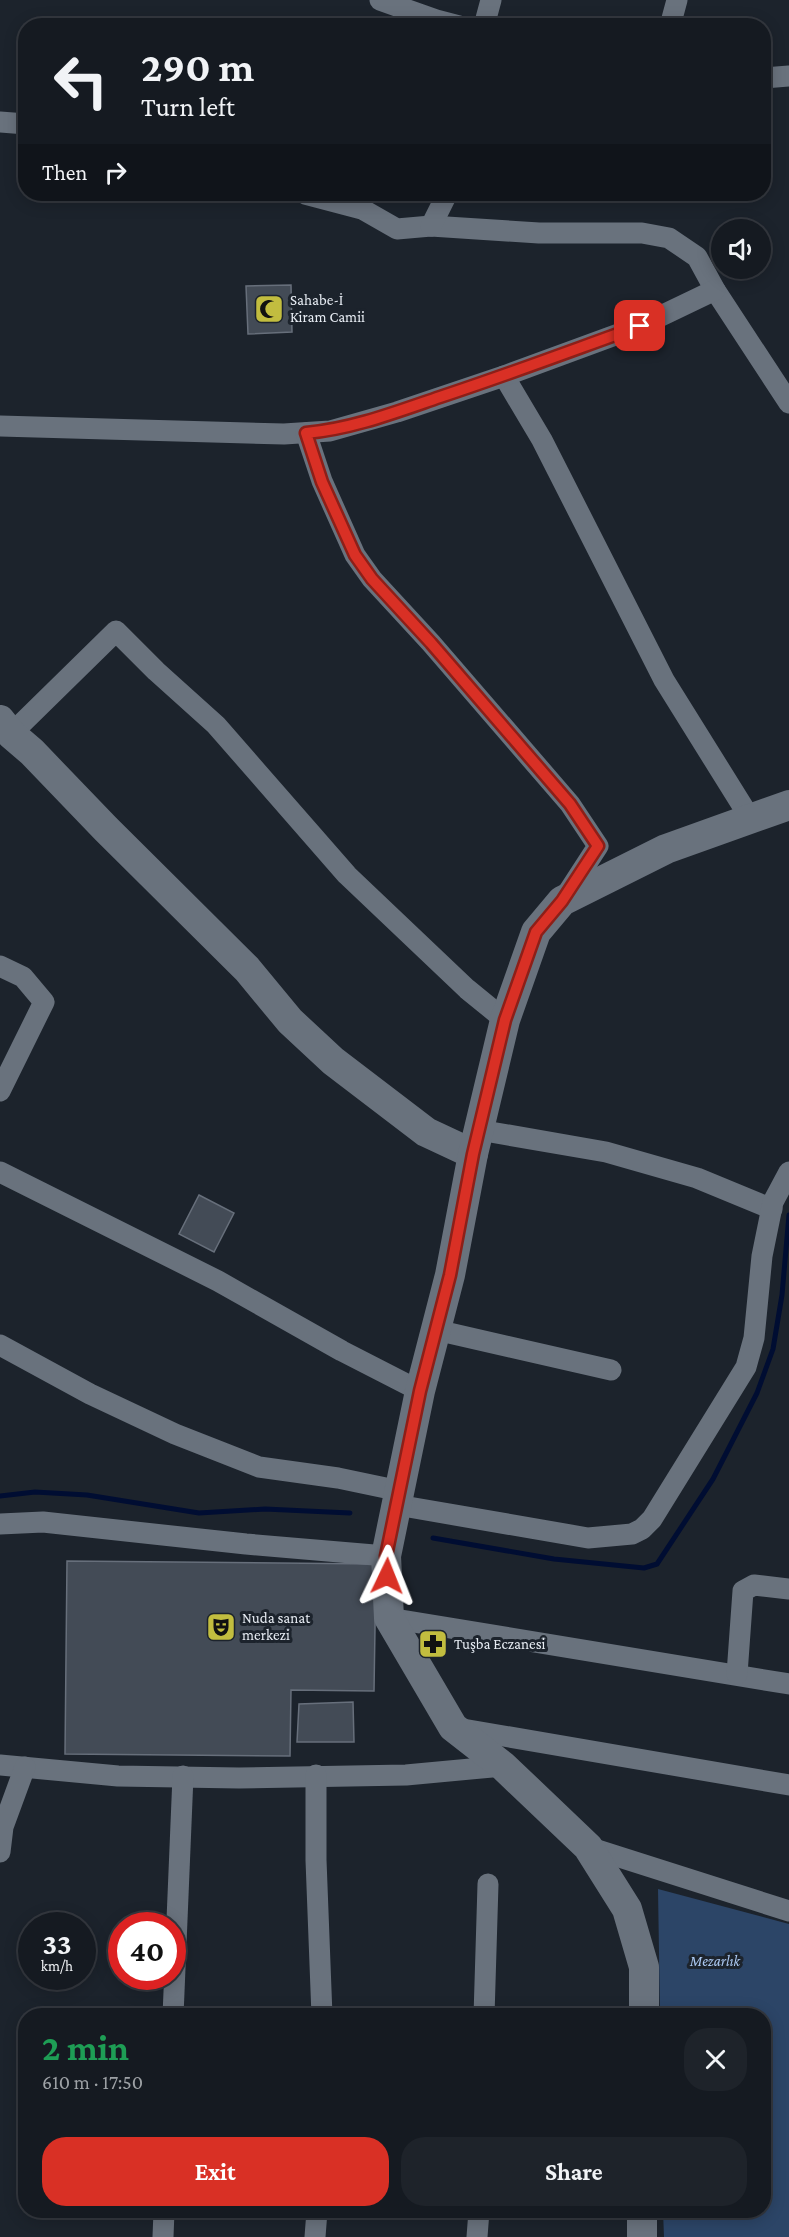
<!DOCTYPE html>
<html lang="en">
<head>
<meta charset="utf-8">
<style>
  :root { --surface:#151a21; --page:#1e232a; --text:#f1f3f6; --muted:#9da1a5; --line:#34383f; --accent:#d93025 }
  body { margin:0; font-family:"Crimson Pro",serif; background:var(--page); color:var(--text); height:100vh; display:flex; flex-direction:column; font-size:22px; white-space:nowrap }
  * { box-sizing:border-box; margin:0 }
  p { font-size:20px; color:var(--muted) }
  .icon { flex:none; width:33px; height:33px; fill:none; stroke:currentColor; stroke-width:2; stroke-linecap:round; stroke-linejoin:round }
  .map { position:relative; flex:1; overflow:hidden }
  .sheet { position:absolute; left:18px; top:2008px; width:753px; height:210px; display:flex; flex-direction:column; background:var(--surface); border-radius:24px; box-shadow:0 3px 15px #0003,0 0 0 2px var(--line) }
  .sheet>* { flex:none }
  .guide { position:absolute; left:18px; top:18px; width:753px; height:183px; border-radius:24px; box-shadow:0 3px 15px #0003,0 0 0 2px var(--line); background:#151a21; color:var(--text); overflow:hidden }
  .tools { position:absolute; left:711px; top:219px; display:grid; gap:12px }
  .tools a { display:grid; place-items:center; width:60px; height:60px; border-radius:50%; background:var(--surface); box-shadow:0 3px 15px #0003,0 0 0 2px var(--line); font-size:30px }
  .speed { position:absolute; left:18px; top:1912px; display:flex; gap:12px; font-size:30px; font-weight:700; text-align:center }
  .speed>* { display:grid; place-content:center; width:78px; height:78px; border-radius:50%; background:var(--surface); box-shadow:0 3px 15px #0003,0 0 0 2px var(--line); line-height:1 }
  .speed small { font-size:15px; font-weight:400 }
  .speed .limit { border:9px solid #d22; background:#fff; color:#111 }
  .pin { position:absolute; display:grid; place-items:center; width:51px; height:51px; color:#fff; margin:-26px; border-radius:12px; box-shadow:0 3px 9px #0006 }
  .me { position:absolute; width:66px; margin:-33px; rotate:2deg; stroke-linejoin:round; filter:drop-shadow(0 0 4px #0008) }
  .turn { display:flex; align-items:center; gap:21px; height:126px; padding:0 24px; font-size:27px }
  .turn .icon { width:78px; height:78px; stroke-width:2.5 }
  .turn b { display:block; font-size:42px; line-height:51px }
  .then { display:flex; align-items:center; height:57px; padding:0 24px; background:#0003; gap:12px; font-size:22px }
  .round { display:grid; place-items:center; flex:none; width:63px; height:63px; border-radius:24px; background:var(--page) }
  .overview { display:flex; align-items:center; justify-content:space-between; height:102px; padding:0 24px }
  h1 { font-size:36px; font-weight:700; line-height:45px; color:#1e9e55 }
  .action { display:flex; gap:12px; margin-top:auto; padding:12px 24px }
  .action a { flex:1; height:69px; border-radius:24px; background:var(--accent); color:#fff; font-size:24px; font-weight:700; line-height:69px; text-align:center }
  .action a+a { background:var(--page); color:var(--text) }
  .map>svg:first-child { display:block }
  .green { fill:#2c4567 }
  .lines { fill:none; stroke-linecap:round; stroke-linejoin:round }
  .stream { stroke:#000d32; stroke-width:5 }
  .building { fill:#434b56; stroke:#676f7b; stroke-width:1.5 }
  .street { stroke:#69727d; stroke-width:21 }
  .secondary { stroke:#69727d; stroke-width:30 }
  .route-casing { stroke:#8d1f18; stroke-width:15 }
  .route { stroke:#d93025; stroke-width:10 }
  .labels { text-anchor:middle; stroke-width:6; stroke-linejoin:round; paint-order:stroke }
  .poi-label { font-size:15px; fill:#e7ecf3; stroke:#1c232c; text-anchor:start }
  .park-label { font-size:15px; font-style:italic; fill:#acc9f2; stroke:#1c232c }
</style>
</head>
<body>
<div class="map">
<svg width="789" height="2237" viewBox="0 0 789 2237">
  <rect width="100%" height="100%" fill="#1c232c"/>
  <polygon class="green" points="658,1889 789,1924 789,2237 664,2237 663,2211 764,2211 764,2016 660,2016"/>
  <g class="lines">
    <g class="stream">
      <polyline points="0,1496 35,1492 87,1495 199,1513 265,1509 350,1513"/>
      <polyline points="433,1538 554,1559 644,1568 657,1564 713,1479 757,1393 773,1349 782,1295 789,1215"/>
    </g>
  </g>
  <g class="building">
    <polygon points="291,285 292,332 248,334 246,286"/>
    <polygon points="199,1195 234,1213 214,1252 179,1234"/>
    <polygon points="67,1561 376,1564 374,1691 291,1690 290,1756 65,1754"/>
    <polygon points="353,1702 354,1742 297,1742 299,1704"/>
  </g>
  <g class="lines">
    <g class="street">
      <polyline points="380,0 436,20 459,26"/>
      <polyline points="484,26 491,0"/>
      <polyline points="670,26 677,0"/>
      <polyline points="764,78 789,76"/>
      <polyline points="0,122 26,124"/>
      <polyline points="305,194 362,209 397,229 431,226 539,233 642,233 669,238 697,257 715,290 789,403"/>
      <polyline points="431,226 447,194"/>
      <polyline points="504,376 542,440 664,680 750,818"/>
      <polyline points="0,426 284,434 330,431 397,412 504,376 640,326 715,290"/>
      <polyline points="306,433 322,481 355,555 372,579 431,643 570,804 598,846 563,900"/>
      <polyline points="11,734 116,631 156,671 216,725 347,875 467,989 505,1020"/>
      <polyline points="0,966 23,977 44,1002 0,1091"/>
      <polyline points="479,1130 606,1152 697,1178 772,1209"/>
      <polyline points="0,1172 218,1281 342,1351 420,1391"/>
      <polyline points="436,1330 611,1370"/>
      <polyline points="0,1345 90,1394 175,1434 259,1467 338,1478 400,1491"/>
      <polyline points="397,1505 588,1538 632,1534 642,1529 652,1519 746,1367 754,1338 762,1256 773,1202 789,1172"/>
      <polyline points="0,1524 43,1522 246,1544 386,1556"/>
      <polyline points="389,1618 789,1684"/>
      <polyline points="737,1674 743,1591 754,1585 789,1589"/>
      <polyline points="457,1728 789,1785"/>
      <polyline points="0,1765 118,1776 239,1778 406,1775 503,1766"/>
      <polyline points="316,1775 316,1860 322,2016"/>
      <polyline points="588,1847 789,1911"/>
      <polyline points="0,1852 3,1827 25,1767"/>
      <polyline points="173,2016 183,1776"/>
      <polyline points="484,2016 488,1884"/>
      <polyline points="163,2237 164,2211"/>
      <polyline points="315,2237 317,2211"/>
      <polyline points="477,2237 479,2211"/>
    </g>
    <g class="secondary">
      <polyline points="0,720 11,734 32,752 106,829 247,969 290,1021 333,1061 426,1132 473,1154"/>
      <polyline points="644,2016 644,1967 627,1909 588,1847 503,1766 453,1727 389,1618 386,1556 420,1391 450,1275 473,1154 505,1020 536,932 562,901 666,849 789,805"/>
      <polyline points="642,2237 642,2211"/>
    </g>
  </g>
  <g class="lines">
    <g class="route-casing">
      <path id="route" d="M387,1576L386,1556L420,1391L450,1275L473,1154L505,1020L536,932L562,901L598,846L570,804L431,643L372,579L355,555L322,482L306,433C352,429 396,412 440,397C507,375 573,350 640,326"/>
    </g>
    <use href="#route" class="route"/>
  </g>
  <defs>
    <g id="mosque-square" transform="scale(1.5)"><rect x="-9" y="-9" width="18" height="18" rx="4" fill="#c2bd3f" stroke="#1c232c"/><path d="M3.5-4.9A6 6 0 1 0 3.5 4.9A5 5 0 1 1 3.5-4.9Z" fill="#111"/></g>
    <g id="theatre-square" transform="scale(1.5)"><rect x="-9" y="-9" width="18" height="18" rx="4" fill="#c2bd3f" stroke="#1c232c"/><path d="M-5-5.5Q0-4 5-5.5V0Q5 5 0 6Q-5 5-5 0ZM-3.3-2.5H-1v1.5H-3.3ZM1-2.5H3.3v1.5H1ZM-2.8 1Q0 5.5 2.8 1Z" fill="#111"/></g>
    <g id="pharmacy-square" transform="scale(1.5)"><rect x="-9" y="-9" width="18" height="18" rx="4" fill="#c2bd3f" stroke="#1c232c"/><path d="M-2-6h4v4h4v4h-4v4h-4v-4h-4v-4h4Z" fill="#111"/></g>
  </defs>
  <g fill-rule="evenodd">
    <use href="#mosque-square" x="269" y="309"/>
    <use href="#theatre-square" x="221" y="1627"/>
    <use href="#pharmacy-square" x="433" y="1644"/>
  </g>
  <g class="labels">
    <g class="poi-label">
      <text x="290" y="305">Sahabe-İ<tspan x="290" dy="17">Kiram Camii</tspan></text>
      <text x="242" y="1623">Nuda sanat<tspan x="242" dy="17">merkezi</tspan></text>
      <text x="454" y="1649">Tuşba Eczanesi</text>
    </g>
    <g class="park-label">
      <text x="715" y="1966">Mezarlık</text>
    </g>
  </g>
</svg>
<div class="tools">
<a><svg class="icon" aria-label="sound" viewBox="0 0 24 24"><path d="M4 9h4l5-4v14l-5-4H4zM17 9q2 3 0 6"/></svg></a>
</div>
<div class="speed"><div>33<small>km/h</small></div><div class="limit">40</div></div>
<div class="pin" style="left:640px;top:326px;background:#d93025"><svg class="icon" aria-label="arrive" viewBox="0 0 24 24"><path d="M6 21V4h12l-3 4 3 4H6"/></svg></div>
<svg class="me" style="left:387px;top:1576px" viewBox="-20 -20 40 40"><path d="M0-17L14 15 0 8-14 15z" fill="#d93025" stroke="#fff" stroke-width="4"/></svg>
<div class="guide">
<div class="turn"><svg class="icon" aria-label="left" viewBox="0 0 24 24"><path d="M17 20v-9H6M10 6l-5 5 5 5"/></svg><div><b>290 m</b>Turn left</div></div>
<div class="then">Then<svg class="icon" aria-label="right" viewBox="0 0 24 24"><path d="M7 20v-9h11M14 6l5 5-5 5"/></svg></div>
</div>
<section class="sheet">
<div class="overview"><div><h1>2 min</h1><p>610 m · 17:50</p></div><a class="round"><svg class="icon" aria-label="close" viewBox="0 0 24 24"><path d="M6 6l12 12M18 6L6 18"/></svg></a></div>
<div class="action"><a>Exit</a><a>Share</a></div>
</section>
</div>
</body>
</html>
